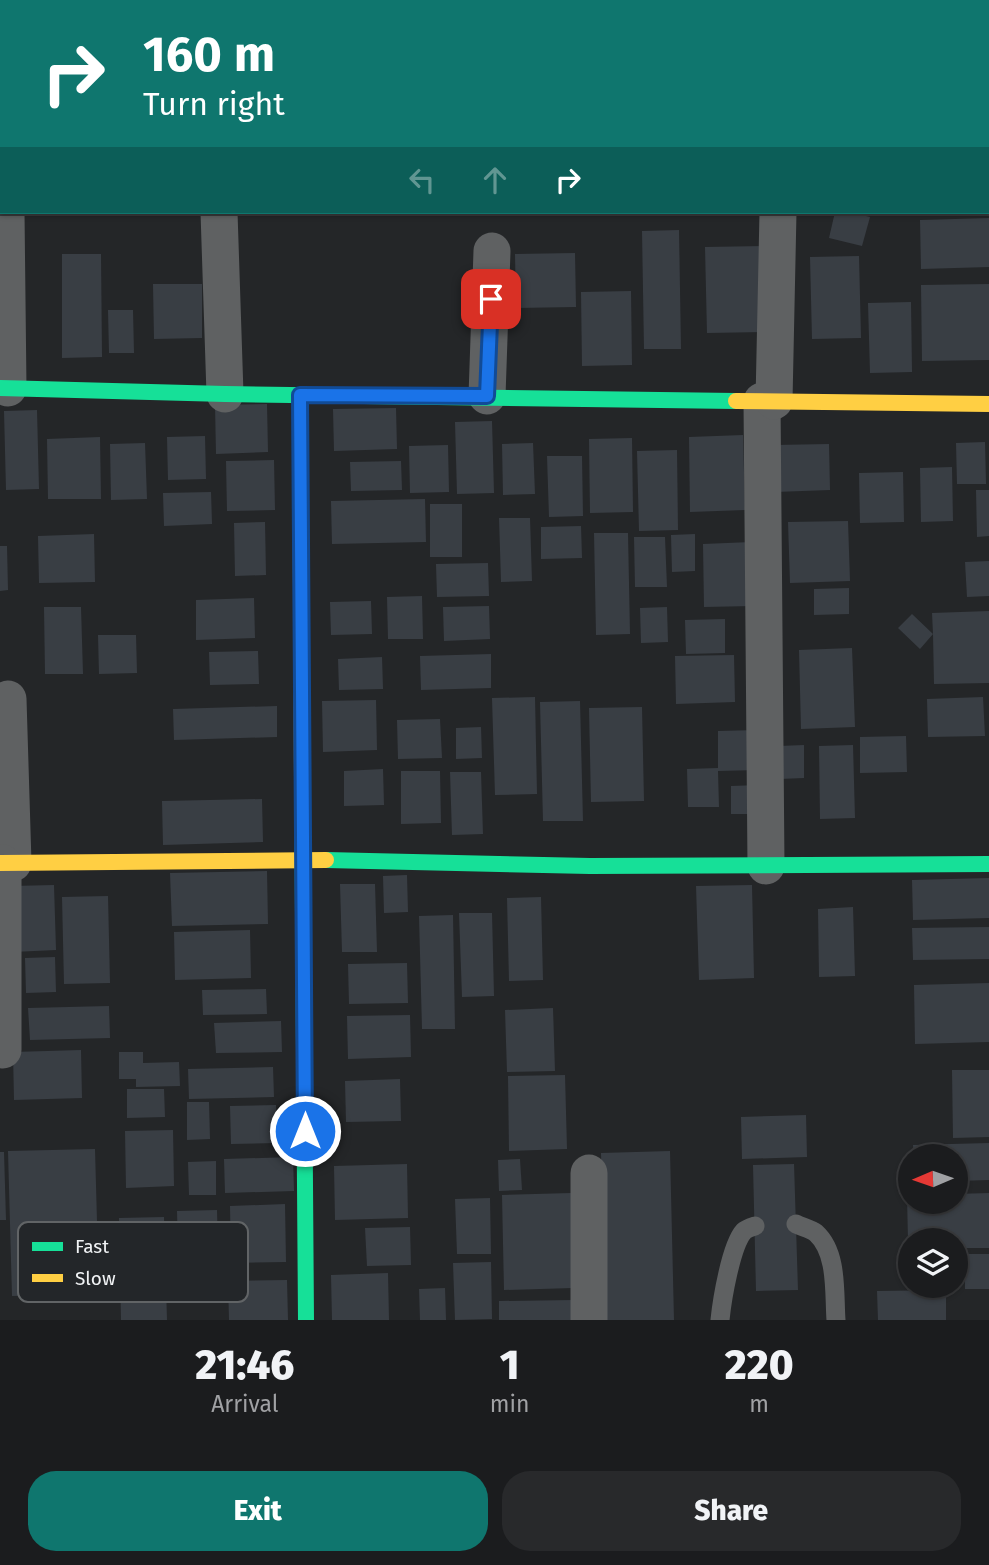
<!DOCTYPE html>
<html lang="en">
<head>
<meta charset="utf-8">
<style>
  :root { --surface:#1b1c1e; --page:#28292b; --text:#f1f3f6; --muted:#a0a1a4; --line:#393a3c; --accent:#0f766e }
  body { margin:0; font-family:"Fira Sans",sans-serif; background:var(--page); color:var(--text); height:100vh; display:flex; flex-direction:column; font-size:26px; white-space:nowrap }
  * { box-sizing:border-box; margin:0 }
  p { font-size:23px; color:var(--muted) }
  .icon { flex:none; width:38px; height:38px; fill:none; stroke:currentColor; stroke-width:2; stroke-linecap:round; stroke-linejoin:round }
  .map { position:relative; height:1320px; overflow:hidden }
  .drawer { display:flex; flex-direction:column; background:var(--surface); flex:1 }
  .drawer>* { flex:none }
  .guide { position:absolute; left:0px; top:0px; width:990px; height:214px; box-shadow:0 2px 5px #0004,0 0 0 2px var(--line); background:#0f766e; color:#fff; overflow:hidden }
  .needle { width:46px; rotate:268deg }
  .fabs { position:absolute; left:898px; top:1144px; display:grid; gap:14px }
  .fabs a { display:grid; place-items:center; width:70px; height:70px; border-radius:50%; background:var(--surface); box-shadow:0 2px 5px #0004,0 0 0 2px var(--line); font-size:35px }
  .pin { position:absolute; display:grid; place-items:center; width:60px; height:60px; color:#fff; margin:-30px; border-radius:14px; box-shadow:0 4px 10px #0006 }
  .me { position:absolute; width:77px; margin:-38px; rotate:0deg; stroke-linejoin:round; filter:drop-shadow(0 0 5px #0008) }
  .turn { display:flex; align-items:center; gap:24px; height:147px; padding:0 28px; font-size:32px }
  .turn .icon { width:91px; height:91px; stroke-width:2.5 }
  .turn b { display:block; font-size:49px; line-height:60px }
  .lanes { display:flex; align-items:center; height:66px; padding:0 28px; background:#0003; justify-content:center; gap:35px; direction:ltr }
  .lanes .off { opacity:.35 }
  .eta { display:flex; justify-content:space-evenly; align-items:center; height:119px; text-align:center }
  .eta b { font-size:42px; font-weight:800; line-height:49px }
  .primary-button { display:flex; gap:14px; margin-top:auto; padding:14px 28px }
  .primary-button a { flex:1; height:80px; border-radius:28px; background:var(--accent); color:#fff; font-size:28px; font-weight:800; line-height:80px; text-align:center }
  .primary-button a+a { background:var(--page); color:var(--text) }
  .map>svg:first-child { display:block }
  .building { fill:#393e44 }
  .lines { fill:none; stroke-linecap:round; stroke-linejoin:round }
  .lane { stroke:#5f6162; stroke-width:19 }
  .street { stroke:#5f6162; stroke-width:37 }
  .fast { stroke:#16e098; stroke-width:16 }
  .slow { stroke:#ffcf43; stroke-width:16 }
  .route-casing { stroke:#114b97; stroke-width:18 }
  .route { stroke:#1a73e8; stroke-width:12 }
  .key { fill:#232629; stroke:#616466; stroke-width:2 }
  .key-label { font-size:19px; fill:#f1f3f5 }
</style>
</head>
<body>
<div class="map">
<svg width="989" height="1320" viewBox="0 0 989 1320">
  <rect width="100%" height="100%" fill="#242628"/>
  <g class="building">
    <polygon points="835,212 850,212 870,217 862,246 829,238"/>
    <polygon points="989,218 989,267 921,269 920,220"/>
    <polygon points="679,230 681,349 644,349 642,231"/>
    <polygon points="766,246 768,332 707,333 705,247"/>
    <polygon points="575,253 576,307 516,308 515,254"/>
    <polygon points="62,254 101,254 102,357 62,358"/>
    <polygon points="859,256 861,338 812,339 810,257"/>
    <polygon points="153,284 202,284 202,338 154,339"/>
    <polygon points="989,284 989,360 922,361 921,285"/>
    <polygon points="631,291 632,365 582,366 581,292"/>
    <polygon points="911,302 912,372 870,373 868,303"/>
    <polygon points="108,310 133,310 134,353 109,353"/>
    <polygon points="267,404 268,452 216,454 215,405"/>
    <polygon points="396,408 397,449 334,451 333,409"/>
    <polygon points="37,410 39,489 6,490 4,411"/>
    <polygon points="492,421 494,493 457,494 455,422"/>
    <polygon points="743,435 745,510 690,512 689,437"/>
    <polygon points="205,436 206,479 168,480 167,437"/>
    <polygon points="100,437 101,499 48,499 47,439"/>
    <polygon points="632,438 633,512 590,513 589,439"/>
    <polygon points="985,442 986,484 957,484 956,443"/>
    <polygon points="145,443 147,499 111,500 110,444"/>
    <polygon points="533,443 535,494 503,495 502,444"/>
    <polygon points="829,444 830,490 775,492 774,445"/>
    <polygon points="448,445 449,492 410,493 409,446"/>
    <polygon points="677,450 678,530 639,531 637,451"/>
    <polygon points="547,456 582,456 583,516 549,517"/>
    <polygon points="274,460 275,510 227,511 226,461"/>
    <polygon points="401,461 402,490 351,491 350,462"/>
    <polygon points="952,467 953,521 921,522 920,468"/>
    <polygon points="903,472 904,522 860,523 859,473"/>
    <polygon points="976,490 989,490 989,536 977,537"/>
    <polygon points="211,492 212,524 164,526 163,493"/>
    <polygon points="425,499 426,542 332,544 331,501"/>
    <rect x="430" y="504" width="32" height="53"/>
    <polygon points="499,518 530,518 532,581 501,582"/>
    <polygon points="848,521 850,581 790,583 788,522"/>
    <polygon points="265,522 266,575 235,576 234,523"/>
    <polygon points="581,526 582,558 541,559 541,527"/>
    <polygon points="594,533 628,533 630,634 596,635"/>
    <polygon points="94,534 95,582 39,583 38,536"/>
    <polygon points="695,534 695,571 672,572 671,535"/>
    <polygon points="634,537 665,537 667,587 635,587"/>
    <polygon points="751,542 753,606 704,607 703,544"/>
    <polygon points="0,546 7,546 8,590 0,591"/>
    <polygon points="989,561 989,596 967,597 965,562"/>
    <polygon points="488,563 489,596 437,597 436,564"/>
    <polygon points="849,588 849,614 814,615 814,589"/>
    <polygon points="422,596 423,639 388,639 387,597"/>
    <polygon points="254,598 255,638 196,640 196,600"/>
    <polygon points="371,601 372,634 331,635 330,602"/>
    <polygon points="489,606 490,639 444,641 443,607"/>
    <polygon points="44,607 81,607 83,674 45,674"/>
    <polygon points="667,607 668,642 641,643 640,608"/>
    <polygon points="989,611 989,683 934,684 933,634 920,649 898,628 912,614 933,634 932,613"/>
    <polygon points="725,619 725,653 686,654 685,620"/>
    <polygon points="98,635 136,635 137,673 99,674"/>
    <polygon points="852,648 855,727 801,729 799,650"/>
    <polygon points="258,651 259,684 210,685 209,652"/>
    <polygon points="491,654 491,688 421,690 420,656"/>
    <polygon points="734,655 735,702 676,704 675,656"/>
    <polygon points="382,657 383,689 339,690 338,659"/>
    <polygon points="535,697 537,794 495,795 492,698"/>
    <polygon points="983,697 985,736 928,737 927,699"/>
    <polygon points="376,700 377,750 323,752 322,701"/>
    <polygon points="580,701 583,821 543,821 540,702"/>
    <polygon points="277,706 277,737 174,740 173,709"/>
    <polygon points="642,707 644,801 591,802 589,708"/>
    <polygon points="440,719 442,758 398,759 397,720"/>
    <polygon points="481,727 482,758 456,759 456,728"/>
    <polygon points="757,730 758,770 718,771 719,807 688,807 687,769 718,768 718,731"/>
    <polygon points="906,736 907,772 860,773 860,737"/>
    <polygon points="804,745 804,778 780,779 779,746"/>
    <polygon points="853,745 855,818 820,819 819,746"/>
    <polygon points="383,769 384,805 344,806 344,771"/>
    <polygon points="401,771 440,771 441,823 401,824"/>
    <polygon points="450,772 481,772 483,834 452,835"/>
    <polygon points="759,785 760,814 731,814 731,786"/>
    <polygon points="262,799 263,842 163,845 162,801"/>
    <polygon points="267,871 268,924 172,926 170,873"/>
    <polygon points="407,875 408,912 384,913 383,876"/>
    <polygon points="989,878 989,918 913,920 912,880"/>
    <polygon points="340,884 375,884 377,952 342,952"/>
    <polygon points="54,885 56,950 13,952 12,886"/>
    <polygon points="752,885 754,978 699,980 696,886"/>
    <polygon points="108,896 110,983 64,984 62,897"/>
    <polygon points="541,897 543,980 509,981 507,898"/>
    <polygon points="853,907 855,976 819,977 818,909"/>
    <polygon points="459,913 492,913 494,996 462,997"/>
    <polygon points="453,915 455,1029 422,1029 419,916"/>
    <polygon points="989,927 989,959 913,960 912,928"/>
    <polygon points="250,930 251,978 175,980 174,932"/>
    <polygon points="55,957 56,992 26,993 25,958"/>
    <polygon points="407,963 408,1003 349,1004 348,964"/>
    <polygon points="989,983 989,1042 915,1044 914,985"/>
    <polygon points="266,989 267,1014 203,1015 202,990"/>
    <polygon points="109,1006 110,1038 30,1040 28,1008"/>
    <polygon points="553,1008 555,1071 507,1072 505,1010"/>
    <polygon points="410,1015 411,1057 348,1059 347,1016"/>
    <polygon points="281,1021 282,1052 216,1053 214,1023"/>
    <polygon points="81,1050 82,1098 14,1100 13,1052"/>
    <polygon points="119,1052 143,1052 143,1063 179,1062 180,1086 136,1087 136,1079 119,1079"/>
    <polygon points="273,1067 274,1097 189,1099 188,1069"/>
    <polygon points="952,1070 989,1070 989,1137 953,1138"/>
    <polygon points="565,1075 567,1149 509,1151 508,1076"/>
    <polygon points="400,1079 401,1121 346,1122 345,1081"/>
    <polygon points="127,1089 164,1089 165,1117 127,1118"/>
    <polygon points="187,1102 209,1102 210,1139 187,1140"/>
    <polygon points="276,1105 277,1143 231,1144 230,1106"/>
    <polygon points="806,1115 807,1157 742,1159 741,1117"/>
    <polygon points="173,1130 174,1186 126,1188 125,1131"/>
    <polygon points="989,1143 989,1180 956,1181 956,1157 914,1157 913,1145"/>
    <polygon points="95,1149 99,1294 12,1296 8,1151"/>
    <polygon points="670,1151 674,1320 605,1320 601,1153"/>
    <polygon points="0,1152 4,1152 6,1220 0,1220"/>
    <polygon points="293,1157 294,1191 225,1193 224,1159"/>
    <polygon points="520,1159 522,1190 499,1191 498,1160"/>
    <polygon points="216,1161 216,1195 189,1195 188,1162"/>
    <polygon points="407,1164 408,1218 335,1220 334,1166"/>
    <polygon points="794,1164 798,1290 756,1291 753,1165"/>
    <polygon points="571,1193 573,1288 504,1290 502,1195"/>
    <polygon points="989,1193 989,1248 956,1248 956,1241 908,1241 907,1196 910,1195 910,1202 956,1202 956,1194"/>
    <polygon points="490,1198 491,1254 457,1254 455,1199"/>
    <polygon points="285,1204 286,1262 231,1263 230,1206"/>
    <polygon points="217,1210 219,1291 179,1292 177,1211"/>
    <polygon points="164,1217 167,1320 121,1320 119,1218"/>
    <polygon points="410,1227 411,1265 367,1266 365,1228"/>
    <rect x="965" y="1254" width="24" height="35"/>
    <polygon points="491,1262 492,1319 455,1320 453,1263"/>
    <polygon points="388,1273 389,1320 332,1320 331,1275"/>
    <polygon points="287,1280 288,1320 229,1320 228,1281"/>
    <polygon points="445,1288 446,1320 420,1320 419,1289"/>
    <polygon points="946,1290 946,1320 878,1320 877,1291"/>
    <polygon points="573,1300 574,1320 499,1320 499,1301"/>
  </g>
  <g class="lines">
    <g class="lane">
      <path d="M796,1224C802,1227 811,1229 816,1233C838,1253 834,1293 836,1320"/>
      <path d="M720,1320C722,1300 731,1245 744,1231C746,1229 752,1227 755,1226"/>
    </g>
    <g class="street">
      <polyline points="212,0 212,2"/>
      <polyline points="6,212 8,388"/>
      <polyline points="219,212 225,394"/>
      <polyline points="487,396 492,251"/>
      <polyline points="762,401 766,866"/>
      <polyline points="774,401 778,212"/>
      <polyline points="8,699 13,863"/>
      <polyline points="3,863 3,1050"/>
      <polyline points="589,1173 589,1320"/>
    </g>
    <g class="fast">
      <polyline points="0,388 225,394 736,401"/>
      <polyline points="302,777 306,1320"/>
      <polyline points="326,860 590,866 989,864"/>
    </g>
    <g class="slow">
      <polyline points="300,395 302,777"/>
      <polyline points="736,401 989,404"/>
      <polyline points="0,863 326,860"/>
    </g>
  </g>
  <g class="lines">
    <g class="route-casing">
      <polyline id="route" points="305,1131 300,395 487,396 491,299"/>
    </g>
    <use href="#route" class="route"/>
  </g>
  <rect x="18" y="1222" width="230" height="80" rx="10" class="key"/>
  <rect x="32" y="1242" width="31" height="9" fill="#16e098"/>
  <rect x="32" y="1274" width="31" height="8" fill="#ffcf43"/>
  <g class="key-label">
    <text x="75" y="1253">Fast</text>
    <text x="75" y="1285">Slow</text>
  </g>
</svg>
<div class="fabs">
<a><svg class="needle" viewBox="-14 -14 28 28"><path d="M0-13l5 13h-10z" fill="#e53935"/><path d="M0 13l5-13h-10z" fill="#a0a1a4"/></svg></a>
<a><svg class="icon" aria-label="layers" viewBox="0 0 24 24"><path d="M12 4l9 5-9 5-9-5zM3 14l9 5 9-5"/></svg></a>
</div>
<div class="pin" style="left:491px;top:299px;background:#d93025"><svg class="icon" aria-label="arrive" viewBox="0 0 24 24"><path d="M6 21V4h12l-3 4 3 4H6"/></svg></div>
<svg class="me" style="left:305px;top:1131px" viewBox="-20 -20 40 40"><circle r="17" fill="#1a73e8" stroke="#fff" stroke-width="3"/><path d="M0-11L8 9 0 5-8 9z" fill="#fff"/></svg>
<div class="guide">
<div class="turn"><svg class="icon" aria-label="right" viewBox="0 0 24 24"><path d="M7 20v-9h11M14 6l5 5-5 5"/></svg><div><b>160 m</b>Turn right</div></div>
<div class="lanes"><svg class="icon off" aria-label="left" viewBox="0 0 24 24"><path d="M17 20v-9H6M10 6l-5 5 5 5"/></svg><svg class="icon off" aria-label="ahead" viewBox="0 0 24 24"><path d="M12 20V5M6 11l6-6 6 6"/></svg><svg class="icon" aria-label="right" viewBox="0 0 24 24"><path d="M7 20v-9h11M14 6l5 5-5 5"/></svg></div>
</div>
</div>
<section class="drawer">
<div class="eta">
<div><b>21:46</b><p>Arrival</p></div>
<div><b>1</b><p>min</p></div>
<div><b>220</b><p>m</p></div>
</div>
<div class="primary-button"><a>Exit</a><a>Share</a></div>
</section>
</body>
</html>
